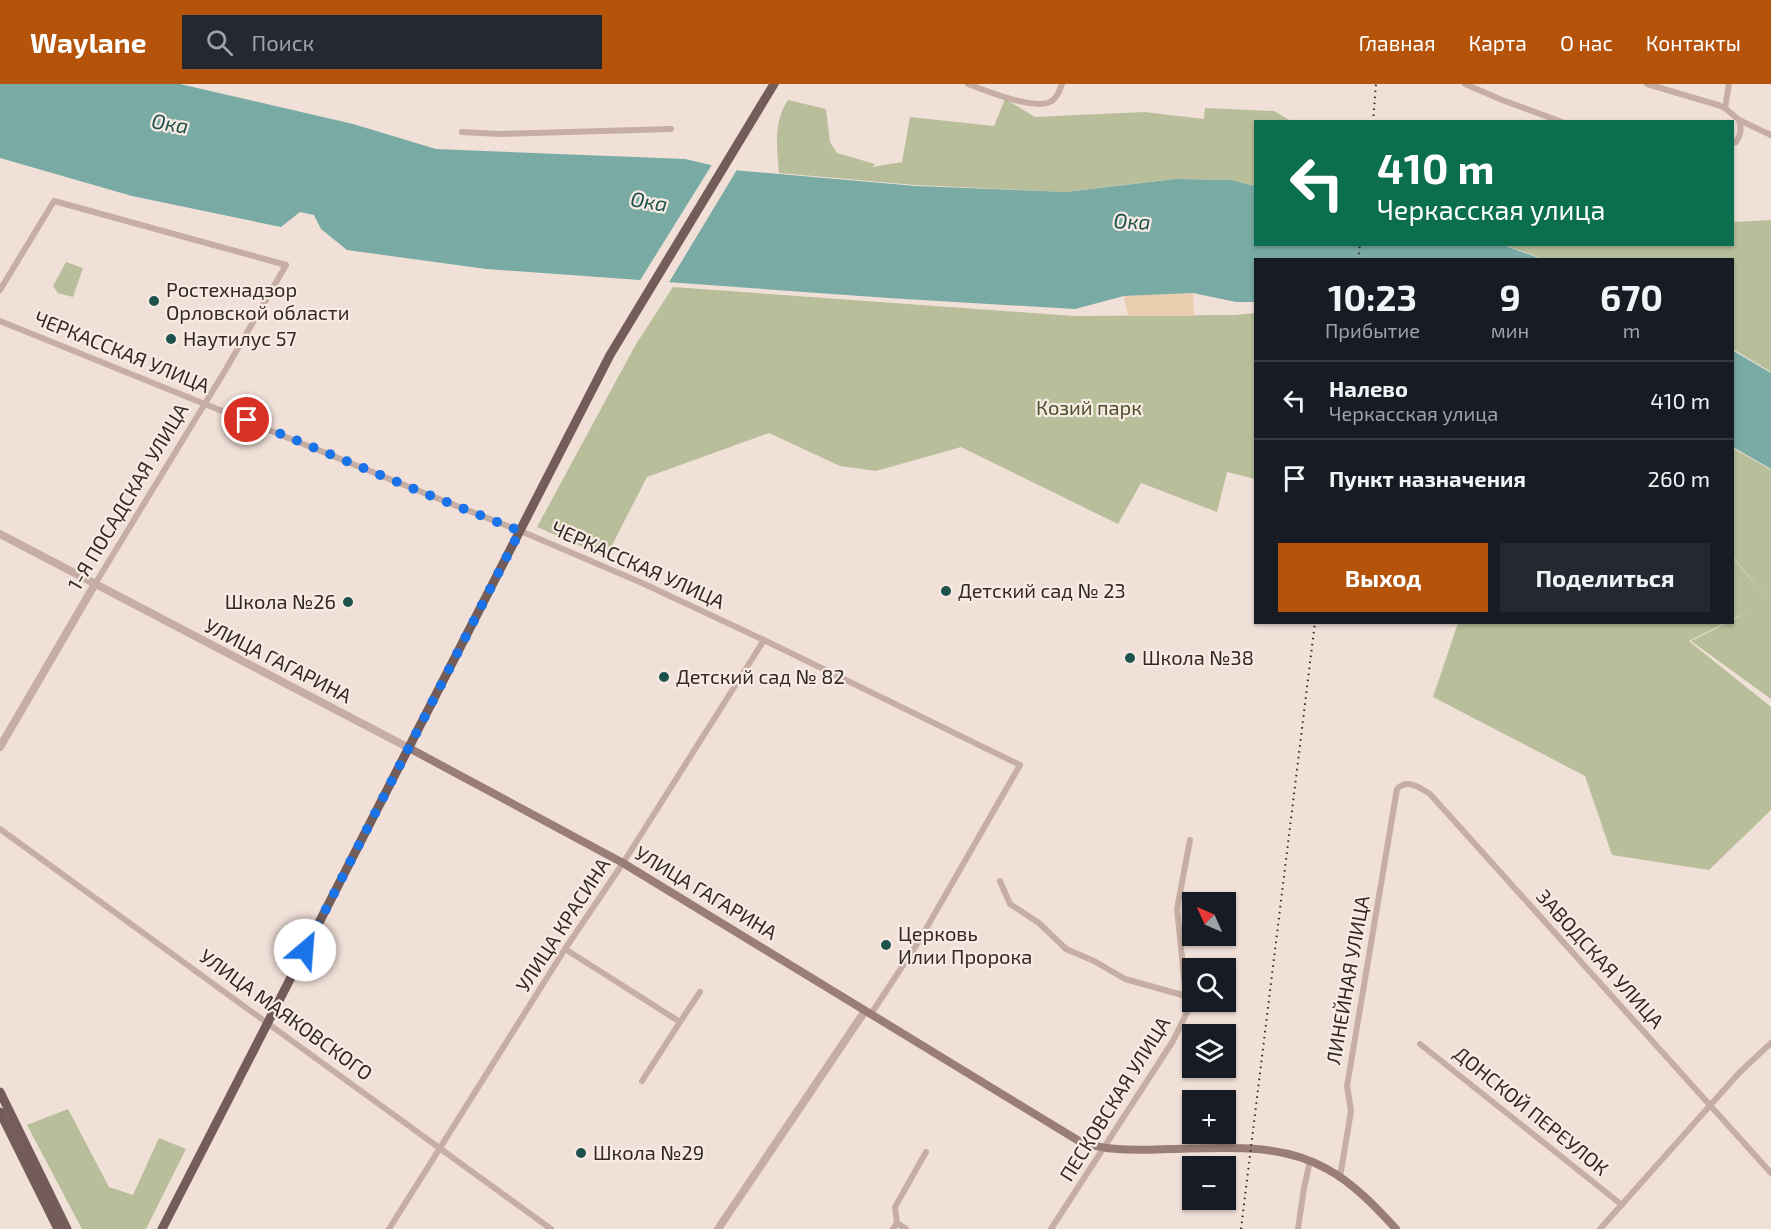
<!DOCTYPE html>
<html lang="ru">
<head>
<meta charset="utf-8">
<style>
  :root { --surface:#171b24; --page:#242831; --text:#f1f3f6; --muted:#9ea1a6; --line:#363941; --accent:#b45309 }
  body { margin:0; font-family:"Exo 2",sans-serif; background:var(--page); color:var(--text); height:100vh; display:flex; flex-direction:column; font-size:22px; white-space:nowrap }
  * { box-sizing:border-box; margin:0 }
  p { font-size:20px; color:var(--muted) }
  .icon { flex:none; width:33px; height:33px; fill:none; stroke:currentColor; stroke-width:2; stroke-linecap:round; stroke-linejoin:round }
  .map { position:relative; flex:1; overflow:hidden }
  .sheet { position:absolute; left:1254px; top:174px; width:480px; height:366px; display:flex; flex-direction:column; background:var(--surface); border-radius:0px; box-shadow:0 2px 4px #0004 }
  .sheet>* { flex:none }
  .hud { position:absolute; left:1254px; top:36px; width:480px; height:126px; border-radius:0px; box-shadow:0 2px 4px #0004; background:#0b6e4f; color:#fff; overflow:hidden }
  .needle { width:39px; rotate:315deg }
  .controls { position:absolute; left:1182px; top:808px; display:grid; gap:12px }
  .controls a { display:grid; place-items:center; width:54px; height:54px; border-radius:0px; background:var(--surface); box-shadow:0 2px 4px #0004; font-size:30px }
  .pin { position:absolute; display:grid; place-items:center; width:51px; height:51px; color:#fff; margin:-26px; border:3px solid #fff; border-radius:50%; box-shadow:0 2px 6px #0007 }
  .me { position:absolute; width:66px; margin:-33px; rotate:27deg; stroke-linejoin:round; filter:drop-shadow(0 0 4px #0008) }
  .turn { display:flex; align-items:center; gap:21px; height:126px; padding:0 24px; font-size:27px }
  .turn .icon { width:78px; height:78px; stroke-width:2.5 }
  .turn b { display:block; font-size:42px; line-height:51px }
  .eta { display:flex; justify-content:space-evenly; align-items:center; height:102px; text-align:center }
  .eta b { font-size:36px; font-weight:700; line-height:42px }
  .primary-button { display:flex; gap:12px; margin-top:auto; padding:12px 24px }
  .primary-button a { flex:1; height:69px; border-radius:0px; background:var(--accent); color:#fff; font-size:24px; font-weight:700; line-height:69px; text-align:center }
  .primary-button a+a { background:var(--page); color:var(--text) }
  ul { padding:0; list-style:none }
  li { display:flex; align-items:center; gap:18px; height:78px; padding:0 24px; border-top:2px solid var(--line) }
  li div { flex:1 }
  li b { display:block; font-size:22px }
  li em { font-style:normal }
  header { display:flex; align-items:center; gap:36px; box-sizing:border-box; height:84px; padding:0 30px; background:var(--accent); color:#fff }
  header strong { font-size:28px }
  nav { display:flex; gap:33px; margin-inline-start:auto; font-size:21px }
  .search { width:420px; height:54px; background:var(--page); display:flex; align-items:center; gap:15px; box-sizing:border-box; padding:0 21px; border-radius:0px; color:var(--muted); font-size:22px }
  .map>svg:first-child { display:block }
  .green { fill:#b8be99 }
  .sand { fill:#eaccaf }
  .water { fill:#79aba4 }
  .pier { fill:#f0e0d8 }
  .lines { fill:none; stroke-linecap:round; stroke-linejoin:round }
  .minor { stroke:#c7aea5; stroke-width:6 }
  .tertiary { stroke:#c7aea5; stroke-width:8 }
  .secondary { stroke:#9a7d77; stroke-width:8 }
  .primary { stroke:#745c58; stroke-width:9 }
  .rail { stroke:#332826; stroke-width:2; stroke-dasharray:1.5 4.5; stroke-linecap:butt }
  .route { stroke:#1a73e8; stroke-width:10; stroke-dasharray:0 18 }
  .poi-dot { fill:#1e524c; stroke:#f8ebe4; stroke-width:2 }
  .labels { text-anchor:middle; stroke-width:4.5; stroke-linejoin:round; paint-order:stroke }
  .poi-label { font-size:20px; fill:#332826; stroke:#f8ebe4; text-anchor:start }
  .street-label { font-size:20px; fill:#332826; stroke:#f8ebe4 }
  .park-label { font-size:20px; fill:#49502b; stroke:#f8ebe4 }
  .water-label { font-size:21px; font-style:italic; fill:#1e524c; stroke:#f8ebe4 }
</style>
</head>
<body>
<header>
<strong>Waylane</strong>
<div class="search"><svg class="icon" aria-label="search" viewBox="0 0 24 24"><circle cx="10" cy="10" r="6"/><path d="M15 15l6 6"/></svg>Поиск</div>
<nav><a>Главная</a><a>Карта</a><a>О нас</a><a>Контакты</a></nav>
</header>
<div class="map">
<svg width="1771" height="1145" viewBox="0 0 1771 1145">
  <rect width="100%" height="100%" fill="#f0e0d8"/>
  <g class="green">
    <path d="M1005,15L1035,33L1144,28L1204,35L1205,24L1274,27L1291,37L1256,38L1255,102L1231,96L1174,95L1065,108L915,101L779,89C777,64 773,38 788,16L826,25L830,58L837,69L875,80L872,83L902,78L910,33L994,42Z"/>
    <polygon points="1771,136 1771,288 1733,265 1732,176 1544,175 1505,161 1732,160 1733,138"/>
    <polygon points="66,178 83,184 73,213 58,209 53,202"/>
    <polygon points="673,203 1074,232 1235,231 1255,229 1255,395 1227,388 1217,428 1141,399 1118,440 961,363 876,387 840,382 769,349 647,393 606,473 537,443 636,260"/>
    <polygon points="1733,364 1771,386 1771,615 1691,557 1727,539 1732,538 1733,536 1747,528 1733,535 1733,474 1769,517 1733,473"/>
    <polygon points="1458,539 1725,539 1689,557 1771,623 1771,726 1709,786 1612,771 1585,692 1433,613"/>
    <polygon points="68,1025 109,1103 133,1111 159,1054 186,1065 146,1145 82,1145 27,1041"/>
  </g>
  <polygon class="sand" points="1193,209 1194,232 1128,232 1124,212"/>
  <g class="water">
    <polygon points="0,0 180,0 353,40 436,65 685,75 732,86 916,102 1066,108 1175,95 1231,96 1255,102 1256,160 1503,161 1542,175 1256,176 1255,218 1236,218 1193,209 1124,212 1075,225 888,214 486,185 347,166 321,145 314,131 300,128 281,143 132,112 0,74"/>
    <polygon points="1732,266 1771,289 1771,385 1733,363"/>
  </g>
  <polygon class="pier" points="713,79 738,84 668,200 639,198"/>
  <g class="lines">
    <g class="minor">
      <path d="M968,0C985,6 1038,29 1053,16C1058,12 1060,5 1062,0"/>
      <polyline points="1465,0 1502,16 1562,38"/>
      <polyline points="1647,0 1718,21 1725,24 1739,36 1771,51"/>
      <polyline points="1725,24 1729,0"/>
      <polyline points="462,48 499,50 671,45"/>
      <path d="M1732,59L1736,58C1741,50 1742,45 1739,36"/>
      <polyline points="0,206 54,117 286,181 226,285 95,500"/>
      <polyline points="0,237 424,409 530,451 642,499 764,556 1020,681 919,857 871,930"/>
      <polyline points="0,745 551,1145"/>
      <polyline points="1000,797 1010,820 1039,839 1066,865 1094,877 1125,895 1186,912"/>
      <polyline points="565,865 680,938 642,997"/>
      <polyline points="680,938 700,908"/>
      <polyline points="1420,960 1622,1121"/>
      <path d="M1340,1093L1351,1027L1347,1002L1397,705C1408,694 1420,704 1430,710L1771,1089"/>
      <polyline points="897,1139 906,1145"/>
      <polyline points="389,1145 565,865 623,779 764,556"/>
      <polyline points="893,1145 897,1139 895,1123 926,1068"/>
      <polyline points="1051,1145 1173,957 1190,922 1186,912 1177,825 1190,756"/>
      <polyline points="1298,1145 1304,1104 1310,1077"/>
      <polyline points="1600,1145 1739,989 1771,959"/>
    </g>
    <g class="tertiary">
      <polyline points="0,450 409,664"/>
      <polyline points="0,663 95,500"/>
      <polyline points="718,1145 865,927"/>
    </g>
    <path class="secondary" d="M409,664L623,779L1079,1057C1107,1068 1139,1066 1169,1065C1221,1064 1280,1058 1327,1085C1353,1099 1376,1123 1396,1145"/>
    <g class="primary">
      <polyline points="0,1008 67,1145"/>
      <polyline points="0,1028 58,1145"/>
      <polyline points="162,1145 610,271 774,0"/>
    </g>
    <g class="rail">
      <polyline points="1373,38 1376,0"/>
      <polyline points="1358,176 1360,160"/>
      <polyline points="1241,1145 1315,538"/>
    </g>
  </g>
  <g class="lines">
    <polyline class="route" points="247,336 424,409 520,447 305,866"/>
  </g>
  <g class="poi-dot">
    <circle cx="154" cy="217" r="6"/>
    <circle cx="171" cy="255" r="6"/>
    <circle cx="946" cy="507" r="6"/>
    <circle cx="348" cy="518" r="6"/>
    <circle cx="1130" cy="574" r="6"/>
    <circle cx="664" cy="593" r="6"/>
    <circle cx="886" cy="861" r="6"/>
    <circle cx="581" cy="1069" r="6"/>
  </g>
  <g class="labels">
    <g class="poi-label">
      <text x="166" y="213">Ростехнадзор<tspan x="166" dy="23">Орловской области</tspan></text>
      <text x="183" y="262">Наутилус 57</text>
      <text x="958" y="514">Детский сад № 23</text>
      <text x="336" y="525" text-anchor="end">Школа №26</text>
      <text x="1142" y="581">Школа №38</text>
      <text x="676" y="600">Детский сад № 82</text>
      <text x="898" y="857">Церковь<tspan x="898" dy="23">Илии Пророка</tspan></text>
      <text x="593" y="1076">Школа №29</text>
    </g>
    <g class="street-label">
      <text transform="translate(122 268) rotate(22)" y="7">ЧЕРКАССКАЯ УЛИЦА</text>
      <text transform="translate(128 413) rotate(-59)" y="7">1-Я ПОСАДСКАЯ УЛИЦА</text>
      <text transform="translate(638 481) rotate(24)" y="7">ЧЕРКАССКАЯ УЛИЦА</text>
      <text transform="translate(278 577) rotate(27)" y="7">УЛИЦА ГАГАРИНА</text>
      <text transform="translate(706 809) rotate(31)" y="7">УЛИЦА ГАГАРИНА</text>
      <text transform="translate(563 841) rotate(-57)" y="7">УЛИЦА КРАСИНА</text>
      <text transform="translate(1600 875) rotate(48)" y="7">ЗАВОДСКАЯ УЛИЦА</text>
      <text transform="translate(1348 896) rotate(-80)" y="7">ЛИНЕЙНАЯ УЛИЦА</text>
      <text transform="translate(286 931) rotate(36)" y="7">УЛИЦА МАЯКОВСКОГО</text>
      <text transform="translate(1115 1015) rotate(-58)" y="7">ПЕСКОВСКАЯ УЛИЦА</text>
      <text transform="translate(1531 1027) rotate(39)" y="7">ДОНСКОЙ ПЕРЕУЛОК</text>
    </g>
    <g class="park-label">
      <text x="1089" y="331">Козий парк</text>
    </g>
    <g class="water-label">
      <text transform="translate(170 40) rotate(9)" y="7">Ока</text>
      <text transform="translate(649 118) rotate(9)" y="7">Ока</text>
      <text transform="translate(1132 138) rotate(2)" y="7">Ока</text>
    </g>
  </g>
</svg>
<div class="controls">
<a><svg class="needle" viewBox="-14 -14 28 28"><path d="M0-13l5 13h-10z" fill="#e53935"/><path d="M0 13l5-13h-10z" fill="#9ea1a6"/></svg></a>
<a><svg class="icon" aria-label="search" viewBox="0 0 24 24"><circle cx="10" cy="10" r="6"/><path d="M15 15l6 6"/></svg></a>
<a><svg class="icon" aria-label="layers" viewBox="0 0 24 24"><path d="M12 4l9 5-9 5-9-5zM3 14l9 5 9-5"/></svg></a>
<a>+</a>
<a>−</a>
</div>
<div class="pin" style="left:247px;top:336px;background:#d93025"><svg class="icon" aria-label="arrive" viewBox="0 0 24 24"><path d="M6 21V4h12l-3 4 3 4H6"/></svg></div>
<svg class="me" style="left:305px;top:866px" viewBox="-20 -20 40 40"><circle r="19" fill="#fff"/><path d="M0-13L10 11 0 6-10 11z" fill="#1a73e8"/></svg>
<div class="hud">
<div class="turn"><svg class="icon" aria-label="left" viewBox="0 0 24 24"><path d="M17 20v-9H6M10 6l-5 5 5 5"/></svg><div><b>410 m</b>Черкасская улица</div></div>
</div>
<section class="sheet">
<div class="eta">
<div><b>10:23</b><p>Прибытие</p></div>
<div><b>9</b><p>мин</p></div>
<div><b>670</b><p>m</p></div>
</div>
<ul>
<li><svg class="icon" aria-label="left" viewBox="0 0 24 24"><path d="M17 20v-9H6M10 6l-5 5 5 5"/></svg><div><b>Налево</b><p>Черкасская улица</p></div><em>410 m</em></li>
<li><svg class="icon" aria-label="arrive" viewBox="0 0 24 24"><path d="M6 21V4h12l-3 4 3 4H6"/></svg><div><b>Пункт назначения</b></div><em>260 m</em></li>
</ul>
<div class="primary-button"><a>Выход</a><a>Поделиться</a></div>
</section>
</div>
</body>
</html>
